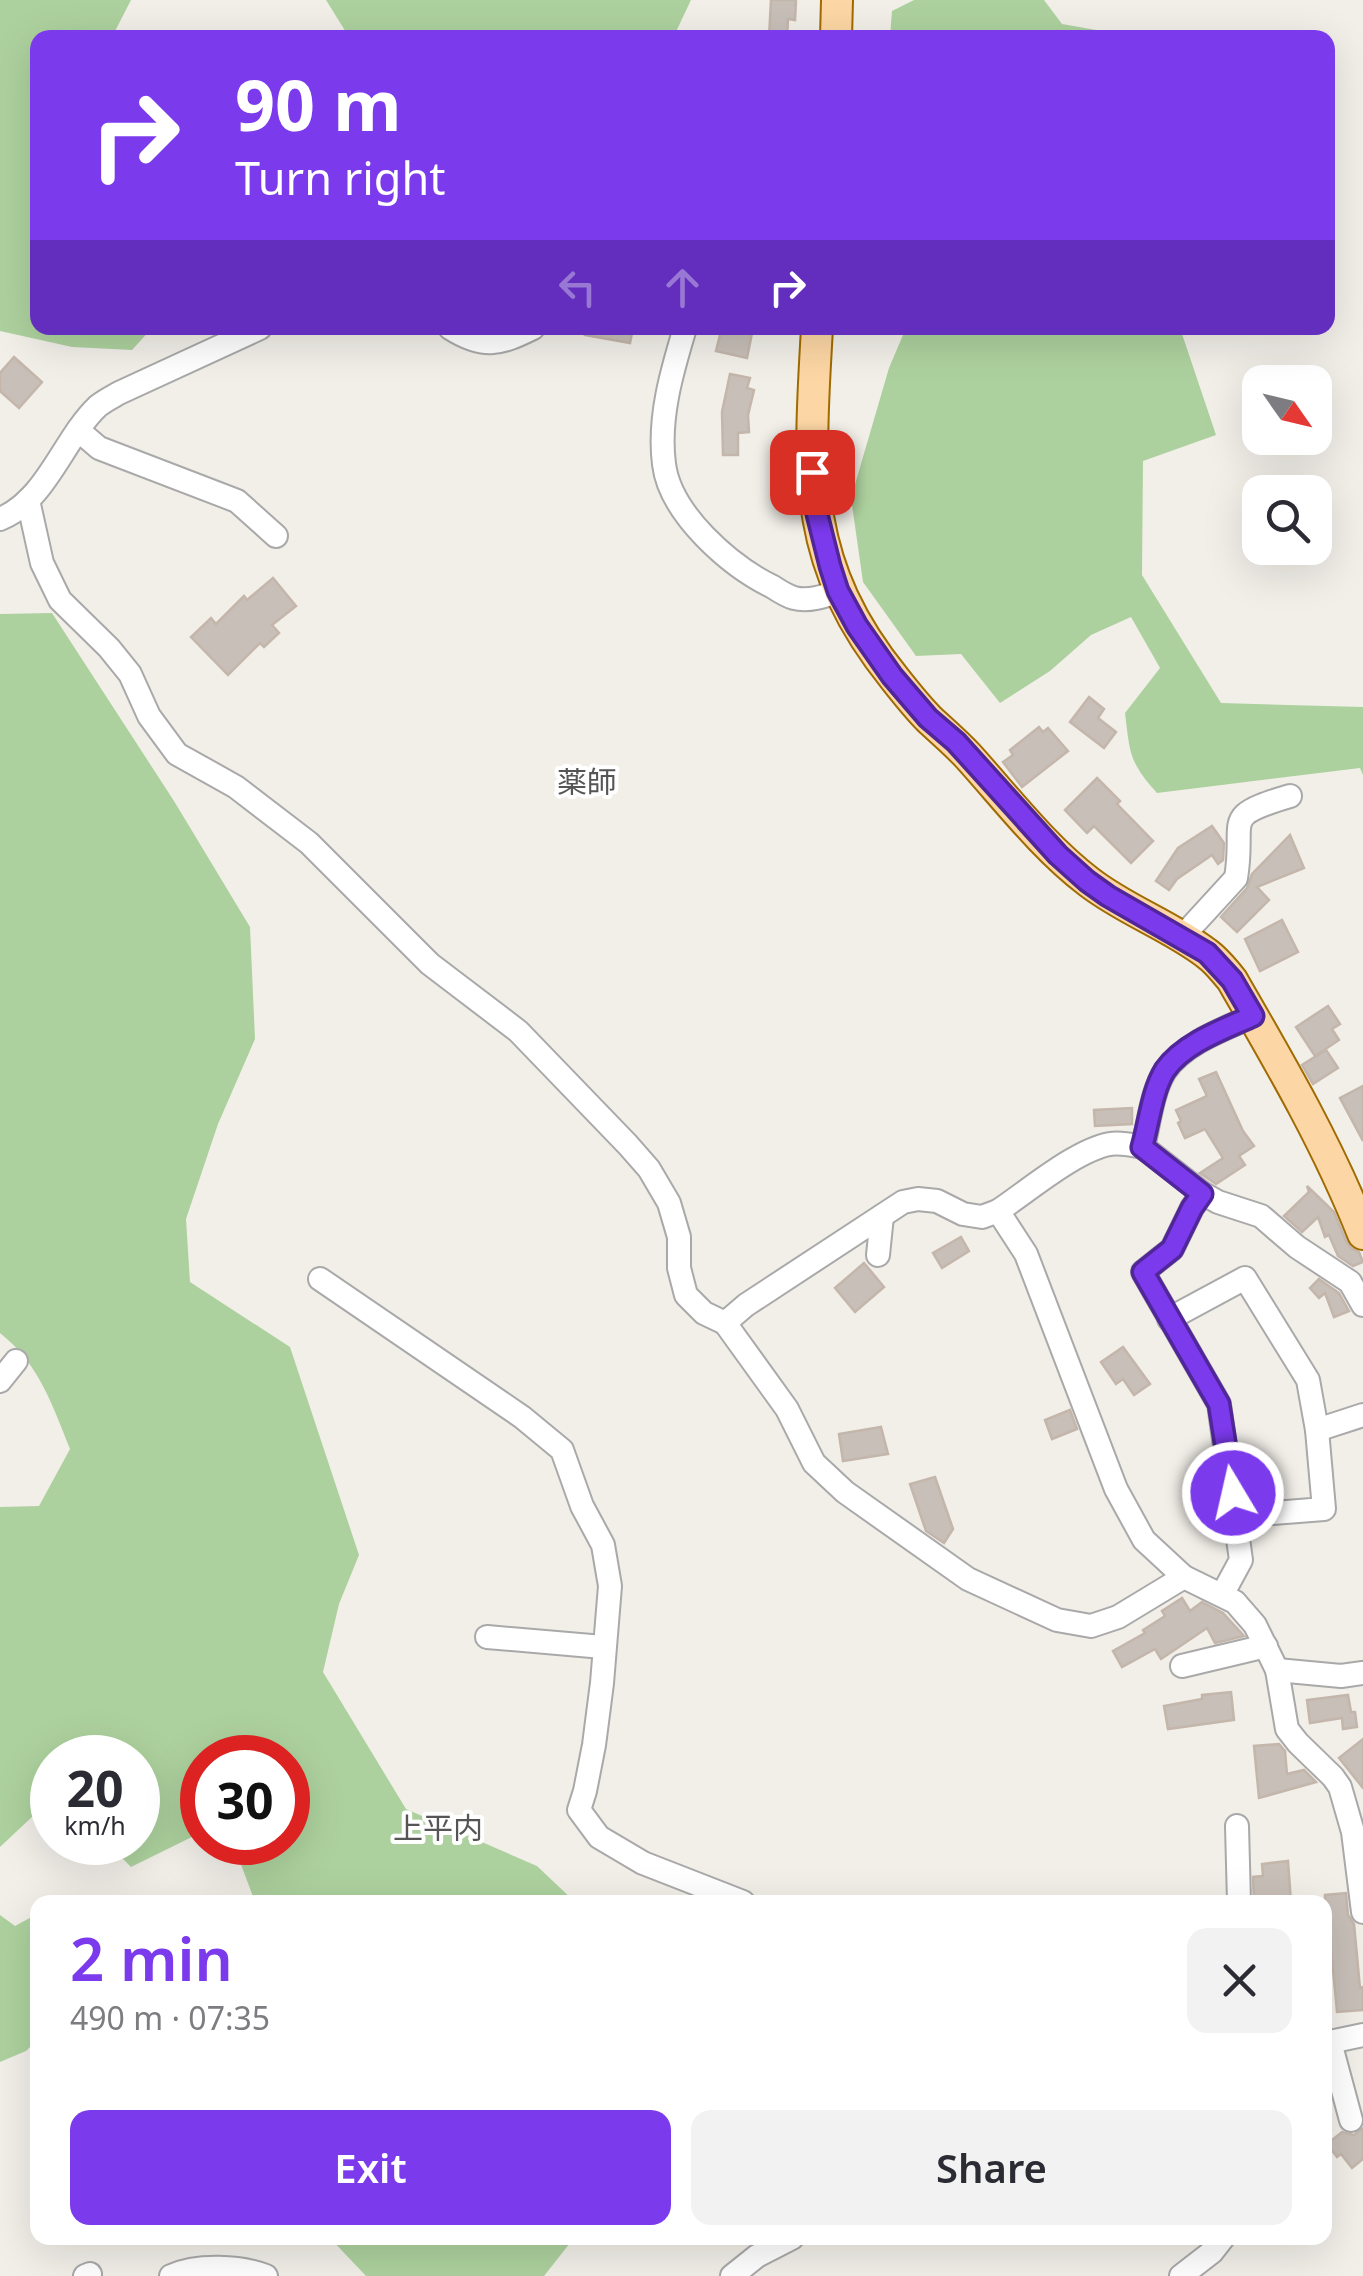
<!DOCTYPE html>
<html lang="en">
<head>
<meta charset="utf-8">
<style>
  :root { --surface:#fff; --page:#f2f2f3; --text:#2b2b33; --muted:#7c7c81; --accent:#7c3aed }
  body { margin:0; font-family:"Noto Sans","Noto Sans JP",sans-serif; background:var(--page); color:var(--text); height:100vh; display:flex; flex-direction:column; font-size:38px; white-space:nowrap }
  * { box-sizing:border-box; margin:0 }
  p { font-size:32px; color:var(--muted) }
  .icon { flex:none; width:55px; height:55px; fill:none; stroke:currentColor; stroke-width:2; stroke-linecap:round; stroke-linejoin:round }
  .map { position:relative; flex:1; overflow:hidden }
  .panel { position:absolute; left:30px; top:1895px; width:1302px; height:350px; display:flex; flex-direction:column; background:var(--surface); border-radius:20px; box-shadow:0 10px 40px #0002 }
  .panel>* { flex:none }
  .guide { position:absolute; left:30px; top:30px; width:1305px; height:305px; border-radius:20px; box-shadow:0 10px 40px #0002; background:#7c3aed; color:#fff; overflow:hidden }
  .needle { width:65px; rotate:124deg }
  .fabs { position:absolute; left:1242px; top:365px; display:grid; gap:20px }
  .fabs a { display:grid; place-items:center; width:90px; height:90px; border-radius:20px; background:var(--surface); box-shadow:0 10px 40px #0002; font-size:50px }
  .speed { position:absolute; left:30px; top:1735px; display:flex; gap:20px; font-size:50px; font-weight:700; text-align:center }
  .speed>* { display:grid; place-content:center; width:130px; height:130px; border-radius:50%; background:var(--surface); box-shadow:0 10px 40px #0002; line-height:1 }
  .speed small { font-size:25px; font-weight:400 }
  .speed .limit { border:15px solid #d22; background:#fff; color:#111 }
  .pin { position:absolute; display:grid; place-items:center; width:85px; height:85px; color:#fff; margin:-42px; border-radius:20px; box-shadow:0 5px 15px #0006 }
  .me { position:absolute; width:110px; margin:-55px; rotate:351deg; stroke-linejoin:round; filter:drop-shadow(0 0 8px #0008) }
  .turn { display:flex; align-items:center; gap:35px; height:210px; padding:0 40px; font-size:45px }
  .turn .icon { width:130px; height:130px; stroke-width:2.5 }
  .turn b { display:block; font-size:70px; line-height:85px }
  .lanes { display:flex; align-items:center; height:95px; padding:0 40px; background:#0003; justify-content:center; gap:50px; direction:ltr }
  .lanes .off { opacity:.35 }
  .round { display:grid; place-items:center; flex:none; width:105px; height:105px; border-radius:20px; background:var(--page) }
  .summary { display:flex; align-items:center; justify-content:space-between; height:170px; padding:0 40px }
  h1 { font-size:60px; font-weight:600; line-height:75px; color:var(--accent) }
  .button { display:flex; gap:20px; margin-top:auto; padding:20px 40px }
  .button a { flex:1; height:115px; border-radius:20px; background:var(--accent); color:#fff; font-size:40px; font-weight:600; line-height:115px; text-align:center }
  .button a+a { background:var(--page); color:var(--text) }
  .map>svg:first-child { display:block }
  .forest { fill:#add19e }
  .building { fill:#c7bfb8; stroke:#c4b6ab; stroke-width:2.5 }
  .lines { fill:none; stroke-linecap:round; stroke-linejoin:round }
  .minor-casing { stroke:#a9a9a9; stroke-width:26 }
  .major-casing { stroke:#a06b00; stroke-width:34 }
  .minor { stroke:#fff; stroke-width:22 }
  .major { stroke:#fcd6a4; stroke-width:30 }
  .route-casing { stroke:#51269a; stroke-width:25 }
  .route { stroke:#7c3aed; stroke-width:18 }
  .labels { text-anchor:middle; stroke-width:8; stroke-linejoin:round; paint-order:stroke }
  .quarter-label { font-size:30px; fill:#555; stroke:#fff }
</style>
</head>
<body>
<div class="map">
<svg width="1363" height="2276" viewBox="0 0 1363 2276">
  <rect width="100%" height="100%" fill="#f2efe9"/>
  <g class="forest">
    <polygon points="0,0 131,0 112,37 38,38 38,328 152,328 132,350 72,347 0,331"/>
    <polygon points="326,0 691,0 673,38 349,37"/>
    <polygon points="914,0 1044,0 1062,24 1136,37 890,37 892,11"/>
    <path d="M906,328H1180L1216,435L1143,461L1142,575L1221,703L1363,707V775L1360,768L1157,793C1129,762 1130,753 1125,713L1160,668L1131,617L1091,635L1050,671L1000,703L961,654L916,656L863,582L851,498L889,368Z"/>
    <path d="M52,613L174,801L250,927L255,1039L218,1124L186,1219L190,1282L290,1347L359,1555L339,1604L323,1672L406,1809L537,1866L575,1902H255L233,1843L288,1842V1758H202V1832L131,1867L107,1843L138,1842V1758H52V1820L34,1815L0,1847V1507L39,1506L70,1449C52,1404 39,1364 0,1333V614Z"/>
    <polygon points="37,1914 37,2040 26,2051 0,2062 0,1915 15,1926"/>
    <polygon points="330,2238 574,2238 544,2276 366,2276"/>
  </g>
  <g class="building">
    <polygon points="771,0 796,0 795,20 788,19 787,38 769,38"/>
    <polygon points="586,328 633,328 630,343 585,335"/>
    <polygon points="733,328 753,328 747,358 716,351 721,331 732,333"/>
    <polygon points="14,357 42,382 19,408 0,391 0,373"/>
    <polygon points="730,374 750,378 747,388 754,390 748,415 749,432 738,433 738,455 723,455 722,412"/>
    <polygon points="273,578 296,606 272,625 279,633 264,647 260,643 228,675 191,637 211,618 216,624 244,596 247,600"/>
    <polygon points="1089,697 1104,709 1098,718 1116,732 1104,748 1070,722"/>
    <polygon points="1039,727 1043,732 1048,728 1068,751 1022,787 1003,762 1013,755 1010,750"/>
    <polygon points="1097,778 1120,801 1117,804 1153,841 1131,863 1094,826 1087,833 1065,810"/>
    <polygon points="1212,826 1224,843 1223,860 1218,864 1212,855 1177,879 1169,890 1156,881 1178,848"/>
    <polygon points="1290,835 1304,868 1257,887 1269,900 1237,932 1221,917 1247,888 1252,874"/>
    <polygon points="1282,920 1298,952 1260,971 1245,939"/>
    <polygon points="1328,1006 1340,1024 1332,1029 1339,1040 1315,1056 1296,1027"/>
    <polygon points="1326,1050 1338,1068 1313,1084 1302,1065"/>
    <polygon points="1216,1072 1243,1131 1254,1146 1239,1156 1245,1165 1216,1184 1200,1173 1223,1158 1205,1129 1185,1138 1178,1123 1181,1121 1176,1110 1207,1096 1199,1079"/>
    <polygon points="1363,1086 1363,1141 1340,1098"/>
    <polygon points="1132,1108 1132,1124 1095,1126 1094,1110"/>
    <polygon points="1307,1186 1334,1212 1346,1241 1351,1248 1359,1252 1363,1262 1353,1266 1338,1256 1329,1235 1325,1237 1318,1217 1302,1232 1284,1216 1309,1192"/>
    <polygon points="961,1237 969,1251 942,1268 933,1253"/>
    <polygon points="864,1263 884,1287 855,1312 835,1288"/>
    <polygon points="1319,1279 1339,1293 1349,1311 1334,1317 1325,1293 1319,1298 1310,1288"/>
    <polygon points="1123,1347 1150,1384 1134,1395 1123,1379 1116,1384 1101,1362"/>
    <polygon points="1070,1410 1077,1429 1052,1439 1045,1420"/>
    <polygon points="881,1427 888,1454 843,1461 839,1434"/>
    <polygon points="935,1477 953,1529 944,1543 926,1531 910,1484"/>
    <polygon points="1182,1598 1190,1611 1202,1602 1223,1613 1244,1636 1215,1643 1207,1628 1161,1659 1155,1649 1122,1667 1113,1651 1145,1633 1143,1630 1165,1616 1162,1611"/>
    <polygon points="1231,1692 1234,1720 1168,1729 1164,1706 1202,1699 1202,1695"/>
    <polygon points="1348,1695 1351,1712 1355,1712 1357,1727 1343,1729 1342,1718 1310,1723 1307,1700"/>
    <polygon points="1363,1739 1363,1788 1339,1758"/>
    <polygon points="1279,1744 1285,1751 1287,1774 1304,1770 1316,1782 1259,1798 1254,1746"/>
    <polygon points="1288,1861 1291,1902 1254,1902 1253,1877 1263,1876 1262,1864"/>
    <polygon points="1346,1893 1348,1915 1354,1924 1360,1988 1363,1987 1363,2010 1337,2012 1328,1916 1325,1916 1325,1895"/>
    <polygon points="1363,2128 1363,2159 1352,2168 1341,2154 1337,2157 1327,2144 1342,2132 1354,2135"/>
  </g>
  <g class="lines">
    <g class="minor-casing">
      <g id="minor">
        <path d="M450,328C483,349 499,345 533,328"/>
        <path d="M685,328C672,371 658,418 664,464C670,514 730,566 773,587C779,591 787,596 794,598C809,602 825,596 839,591"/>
        <polyline points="78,430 99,448 237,501 276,536"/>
        <polyline points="28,500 42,563 60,600 109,648 130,674 149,716 177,754 236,787 309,843 430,964 518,1031 628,1145 649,1169 669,1203 679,1237 679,1268 686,1295 704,1313 725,1323"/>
        <path d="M0,519C47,500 63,439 98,406C104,401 112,397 119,393L260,328"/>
        <path d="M1181,938L1236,878C1246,818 1219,817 1290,796"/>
        <path d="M1253,1016C1224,1029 1184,1043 1165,1071C1152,1091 1149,1123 1143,1147C1132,1145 1121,1142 1110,1144C1076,1150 1028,1191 998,1211L1026,1254L1116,1489L1144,1540L1184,1577L1235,1602L1255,1625L1277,1670L1287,1729L1298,1743L1333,1777L1340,1787L1353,1832L1363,1912"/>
        <polyline points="1143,1147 1202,1193 1218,1202 1261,1216 1297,1247 1350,1282 1363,1305"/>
        <polyline points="1202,1193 1192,1208 1172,1249 1143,1272 1219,1404 1241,1560 1222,1595"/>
        <polyline points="998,1211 982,1217 963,1214 937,1201 918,1199 903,1202 746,1305 725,1323 787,1409 814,1463 845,1492 968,1579 1057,1620 1091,1626 1118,1617 1184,1577"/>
        <polyline points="878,1255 882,1216"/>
        <polyline points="320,1279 522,1417 562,1450 582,1506 603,1545 610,1586 602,1683 594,1745 585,1791 579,1810 599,1837 643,1863 743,1902"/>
        <polyline points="1169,1319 1245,1278 1308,1380 1317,1430 1324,1509 1236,1516"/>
        <polyline points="0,1381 16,1361"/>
        <polyline points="1317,1430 1363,1415"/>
        <polyline points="487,1637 603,1647"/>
        <polyline points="1182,1666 1266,1646"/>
        <polyline points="1277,1670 1341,1676 1363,1673"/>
        <polyline points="1237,1826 1239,1902"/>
        <polyline points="1330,2042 1351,2120"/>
        <polyline points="1325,2043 1363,2035"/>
        <polyline points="85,2276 90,2274"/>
        <path d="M171,2276C197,2264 241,2266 266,2276"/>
        <polyline points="732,2276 757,2256 792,2238"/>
        <polyline points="1181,2276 1212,2252 1223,2238"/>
      </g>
    </g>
    <g class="major-casing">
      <g id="major">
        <polyline points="836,38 837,0"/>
        <path d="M817,328C809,469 800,562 895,679C906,693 917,707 930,720C943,732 956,743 968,756C1006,798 1044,848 1089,882C1125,910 1169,925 1206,953C1216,960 1224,970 1232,980C1280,1063 1328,1145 1363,1234"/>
      </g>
    </g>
    <use href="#minor" class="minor"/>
    <use href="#major" class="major"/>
  </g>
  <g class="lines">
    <g class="route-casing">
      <path id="route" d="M812,472L817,514L830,566L838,591L857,626L892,676L928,718L956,742L1058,855L1087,881L1108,896L1207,953L1232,980L1253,1016C1224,1029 1184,1043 1165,1070C1152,1091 1149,1123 1142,1147L1202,1194L1192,1208L1172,1249L1143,1272L1219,1404L1233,1493"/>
    </g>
    <use href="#route" class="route"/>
  </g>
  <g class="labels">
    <g class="quarter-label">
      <text x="587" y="793">薬師</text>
      <text x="438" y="1839">上平内</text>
    </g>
  </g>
</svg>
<div class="fabs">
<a><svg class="needle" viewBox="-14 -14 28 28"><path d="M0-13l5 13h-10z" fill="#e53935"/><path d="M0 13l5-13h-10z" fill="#7c7c81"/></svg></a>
<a><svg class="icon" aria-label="search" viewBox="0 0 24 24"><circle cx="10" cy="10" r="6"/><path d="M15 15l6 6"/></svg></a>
</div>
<div class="speed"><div>20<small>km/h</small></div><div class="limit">30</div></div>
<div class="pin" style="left:812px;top:472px;background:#d93025"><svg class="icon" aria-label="arrive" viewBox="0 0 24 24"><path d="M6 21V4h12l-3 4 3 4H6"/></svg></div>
<svg class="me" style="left:1233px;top:1493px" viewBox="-20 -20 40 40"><circle r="17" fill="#7c3aed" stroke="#fff" stroke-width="3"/><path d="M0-11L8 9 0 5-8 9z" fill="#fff"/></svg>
<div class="guide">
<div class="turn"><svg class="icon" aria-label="right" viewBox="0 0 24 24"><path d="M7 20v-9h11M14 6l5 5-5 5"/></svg><div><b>90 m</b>Turn right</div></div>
<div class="lanes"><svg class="icon off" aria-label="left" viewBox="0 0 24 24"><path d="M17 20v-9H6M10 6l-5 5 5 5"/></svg><svg class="icon off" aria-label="ahead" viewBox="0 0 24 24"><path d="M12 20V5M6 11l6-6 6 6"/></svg><svg class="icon" aria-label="right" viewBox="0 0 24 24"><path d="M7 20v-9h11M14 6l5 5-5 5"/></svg></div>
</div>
<section class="panel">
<div class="summary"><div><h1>2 min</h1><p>490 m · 07:35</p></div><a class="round"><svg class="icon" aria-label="close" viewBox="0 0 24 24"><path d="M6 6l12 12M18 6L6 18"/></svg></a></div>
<div class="button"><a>Exit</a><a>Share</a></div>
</section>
</div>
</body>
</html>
